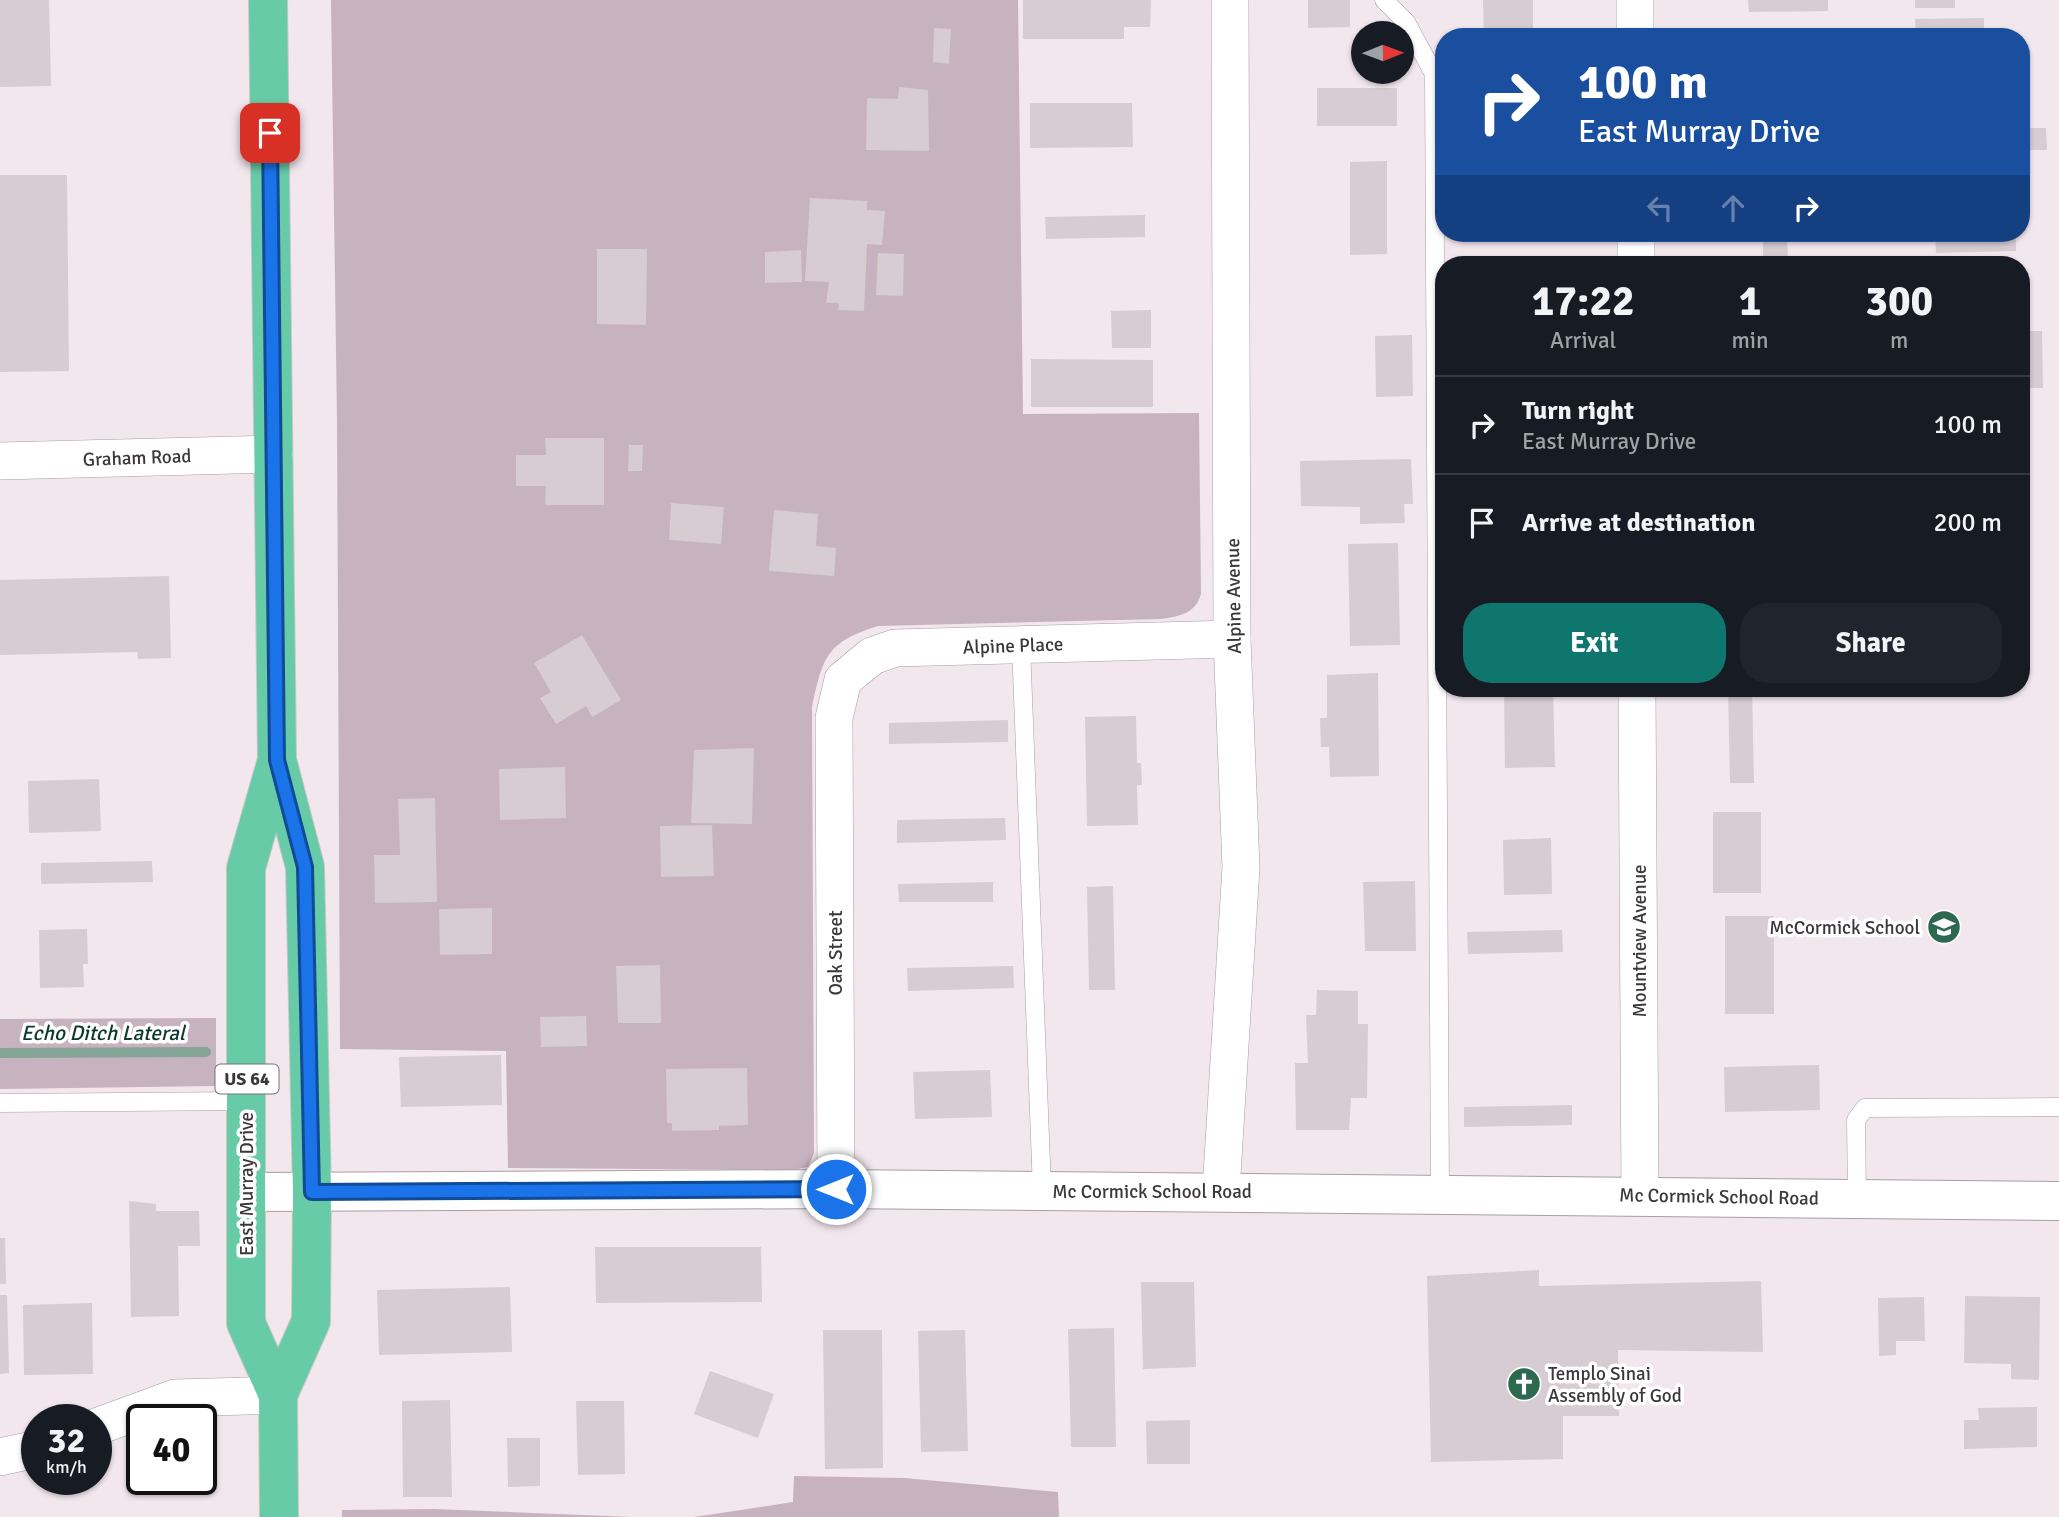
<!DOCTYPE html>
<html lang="en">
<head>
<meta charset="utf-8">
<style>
  :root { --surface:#171b24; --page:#20242c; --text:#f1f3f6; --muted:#9ea1a6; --line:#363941; --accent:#0f766e }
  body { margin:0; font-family:Signika,sans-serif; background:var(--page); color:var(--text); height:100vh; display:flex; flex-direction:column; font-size:26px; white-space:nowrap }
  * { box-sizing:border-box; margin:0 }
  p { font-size:23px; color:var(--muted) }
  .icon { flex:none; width:38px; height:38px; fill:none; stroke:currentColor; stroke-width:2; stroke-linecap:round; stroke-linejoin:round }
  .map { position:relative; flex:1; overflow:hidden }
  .drawer { position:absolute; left:1435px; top:256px; width:595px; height:441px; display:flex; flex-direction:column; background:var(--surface); border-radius:28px; box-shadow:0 2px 5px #0004 }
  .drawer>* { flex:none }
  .guide { position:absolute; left:1435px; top:28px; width:595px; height:214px; border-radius:28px; box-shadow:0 2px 5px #0004; background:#1a4fa0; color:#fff; overflow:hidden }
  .needle { width:46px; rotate:89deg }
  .buttons { position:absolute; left:1351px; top:21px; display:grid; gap:14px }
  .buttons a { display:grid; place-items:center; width:63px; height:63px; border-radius:50%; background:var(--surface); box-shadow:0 2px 5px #0004; font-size:35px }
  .speed { position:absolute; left:21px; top:1404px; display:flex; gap:14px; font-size:35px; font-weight:700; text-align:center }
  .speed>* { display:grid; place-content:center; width:91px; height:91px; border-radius:50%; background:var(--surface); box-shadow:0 2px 5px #0004; line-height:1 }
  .speed small { font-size:18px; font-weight:400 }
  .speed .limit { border:4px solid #111; border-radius:10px; background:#fff; color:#111 }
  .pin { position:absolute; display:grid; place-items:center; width:60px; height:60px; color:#fff; margin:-30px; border-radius:14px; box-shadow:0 4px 10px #0006 }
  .me { position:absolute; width:77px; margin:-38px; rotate:270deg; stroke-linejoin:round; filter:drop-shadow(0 0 5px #0008) }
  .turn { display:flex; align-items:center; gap:24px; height:147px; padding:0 28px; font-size:32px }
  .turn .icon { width:91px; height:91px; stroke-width:2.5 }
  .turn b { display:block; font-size:49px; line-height:60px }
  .lanes { display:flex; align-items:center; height:66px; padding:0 28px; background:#0003; justify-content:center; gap:35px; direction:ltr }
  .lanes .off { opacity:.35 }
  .eta { display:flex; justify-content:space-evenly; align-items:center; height:119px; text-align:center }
  .eta b { font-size:42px; font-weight:800; line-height:49px }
  .action { display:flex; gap:14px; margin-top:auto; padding:14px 28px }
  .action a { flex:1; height:80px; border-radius:28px; background:var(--accent); color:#fff; font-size:28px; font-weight:800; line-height:80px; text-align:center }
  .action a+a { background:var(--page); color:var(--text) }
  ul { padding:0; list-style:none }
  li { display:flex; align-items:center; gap:21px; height:98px; padding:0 28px; border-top:2px solid var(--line) }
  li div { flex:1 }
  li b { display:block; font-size:26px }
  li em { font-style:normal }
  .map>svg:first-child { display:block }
  .green { fill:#c7b2bf }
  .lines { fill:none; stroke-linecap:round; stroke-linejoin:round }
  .stream { stroke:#84a495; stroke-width:10 }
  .building { fill:#d6ccd2 }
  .service-casing { stroke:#a89ea4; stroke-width:19 }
  .minor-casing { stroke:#a89ea4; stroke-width:38 }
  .tertiary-casing { stroke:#a89ea4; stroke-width:40 }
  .trunk-casing { stroke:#c8c7c8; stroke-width:40 }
  .service { stroke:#fff; stroke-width:18 }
  .minor { stroke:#fff; stroke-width:37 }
  .tertiary { stroke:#fff; stroke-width:38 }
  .trunk { stroke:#68cba7; stroke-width:38 }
  .route-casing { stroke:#114b97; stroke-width:18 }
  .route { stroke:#1a73e8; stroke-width:12 }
  .labels { text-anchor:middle; stroke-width:7; stroke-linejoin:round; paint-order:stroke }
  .shield { fill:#fff; stroke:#767375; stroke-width:2 }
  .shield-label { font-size:18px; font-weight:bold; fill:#3b373a }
  .street-label { font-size:19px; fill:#3b373a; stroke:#fff }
  .poi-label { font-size:19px; fill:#3b373a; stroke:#fff; text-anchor:end }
  .water-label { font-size:21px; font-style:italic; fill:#0c3929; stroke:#fff }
</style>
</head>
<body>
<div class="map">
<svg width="2059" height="1517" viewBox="0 0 2059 1517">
  <rect width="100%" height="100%" fill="#f2e7ed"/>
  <g class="green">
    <path d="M331,0H1018L1023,414L1199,413L1201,594C1195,614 1180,616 1161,619L878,626C827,642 823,656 812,707L814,1153L808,1167L793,1170L508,1168L506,1051L340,1049L337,420Z"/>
    <polygon points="216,1018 216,1086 0,1089 0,1019"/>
    <polygon points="794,1476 904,1478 1058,1492 1059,1517 694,1517 793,1502"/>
    <polygon points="434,1509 632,1517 342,1517 342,1510"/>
  </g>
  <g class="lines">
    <polyline class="stream" points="0,1053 206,1052"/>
  </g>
  <g class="building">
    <polygon points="0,0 49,0 51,86 0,87"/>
    <polygon points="1023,0 1151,0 1150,27 1124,27 1124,39 1023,39"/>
    <polygon points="1308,0 1350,0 1350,27 1308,28"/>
    <polygon points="1483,0 1533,0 1533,37 1484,37"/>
    <polygon points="1748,0 1828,0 1828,11 1749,12"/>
    <rect x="1915" y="0" width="40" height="8"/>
    <polygon points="1984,18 1984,36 1916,37 1915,19"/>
    <polygon points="934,28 951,29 949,64 933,62"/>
    <polygon points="1771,34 1793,34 1793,37 1770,37"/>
    <polygon points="899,87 928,90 929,151 866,150 867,98 898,99"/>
    <rect x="1317" y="88" width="80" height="38"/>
    <polygon points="1030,103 1132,103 1133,147 1030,148"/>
    <polygon points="2021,128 2046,128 2047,150 2021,150"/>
    <polygon points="1387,161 1387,254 1350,255 1350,162"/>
    <polygon points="0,175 67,175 69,371 0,372"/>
    <polygon points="810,198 867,201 867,210 885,211 882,245 867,244 864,311 838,310 839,303 826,303 829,282 805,281"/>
    <polygon points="1145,215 1145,237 1046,239 1045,217"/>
    <polygon points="1763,233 1787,233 1788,259 1763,260"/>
    <polygon points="1935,233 2016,233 2016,251 1936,253"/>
    <polygon points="597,249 647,249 646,325 597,324"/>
    <polygon points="801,250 802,282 765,283 765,252"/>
    <polygon points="878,253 904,254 903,296 876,295"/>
    <polygon points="1151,310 1151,348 1112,348 1111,311"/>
    <polygon points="2021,331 2042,331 2043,388 2021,388"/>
    <polygon points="1412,335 1413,396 1376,397 1375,336"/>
    <polygon points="1031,359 1153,360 1153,407 1031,407"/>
    <polygon points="545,438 604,438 604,505 545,505 546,486 516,486 516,455 546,455"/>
    <polygon points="629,445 643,445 642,471 628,471"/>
    <polygon points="1411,459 1413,504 1404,504 1405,523 1360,524 1360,507 1301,506 1300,461"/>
    <polygon points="671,503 724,507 721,544 669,540"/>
    <polygon points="774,510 818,514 816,546 836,548 834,576 769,571"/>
    <polygon points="1398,543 1400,645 1350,646 1348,544"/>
    <polygon points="169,576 171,658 138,659 137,652 0,655 0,580"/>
    <polygon points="582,635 621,700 592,717 586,706 556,724 540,698 551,692 534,663"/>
    <polygon points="1378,673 1379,776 1330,777 1329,747 1321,747 1320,718 1327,718 1327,675"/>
    <polygon points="1504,688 1553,688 1555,767 1505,768"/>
    <polygon points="1728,688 1752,688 1754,783 1730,783"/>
    <polygon points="1136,716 1137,763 1141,763 1142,785 1137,785 1138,825 1087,826 1085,717"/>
    <polygon points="1008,720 1008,742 889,744 889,723"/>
    <polygon points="754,748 752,824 691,823 694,750"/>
    <polygon points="565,767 566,818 500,820 499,769"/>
    <polygon points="99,779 101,831 29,833 28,781"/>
    <polygon points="435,798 437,902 375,903 374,855 400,855 398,799"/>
    <rect x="1713" y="812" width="48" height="81"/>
    <polygon points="1005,818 1006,840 897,843 897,820"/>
    <polygon points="712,825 714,876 661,877 660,826"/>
    <polygon points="1551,838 1552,894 1504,895 1503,840"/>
    <polygon points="152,861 153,882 41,884 41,863"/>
    <polygon points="1415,881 1416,951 1365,951 1363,882"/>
    <polygon points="993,882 993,902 899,902 898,884"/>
    <polygon points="1113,886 1115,990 1089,990 1087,887"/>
    <polygon points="492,908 492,954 440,955 439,909"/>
    <rect x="1725" y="916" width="49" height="98"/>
    <polygon points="87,929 88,964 83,964 84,987 40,988 39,930"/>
    <polygon points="1562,930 1563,952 1468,954 1467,932"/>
    <polygon points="660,965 661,1023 618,1023 616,966"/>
    <polygon points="1013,966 1014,988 908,991 907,968"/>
    <polygon points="1317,990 1358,991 1358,1024 1368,1024 1367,1098 1351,1098 1349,1130 1296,1130 1295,1063 1308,1063 1306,1015 1316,1015"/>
    <polygon points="586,1016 587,1046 541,1047 540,1017"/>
    <polygon points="501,1055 502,1105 401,1107 399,1057"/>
    <polygon points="1819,1065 1820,1110 1725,1112 1724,1067"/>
    <polygon points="747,1068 748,1125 719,1126 719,1130 672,1131 672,1123 667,1123 666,1069"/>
    <polygon points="990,1070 992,1117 915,1119 913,1072"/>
    <polygon points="1572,1105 1572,1125 1464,1127 1464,1107"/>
    <polygon points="129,1201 156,1204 156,1211 199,1211 200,1246 178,1246 179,1316 131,1317"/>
    <polygon points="0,1238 5,1238 6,1284 0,1284"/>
    <polygon points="595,1247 761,1247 762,1302 596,1303"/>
    <polygon points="1539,1270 1539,1286 1761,1281 1763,1352 1618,1350 1619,1416 1563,1416 1563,1459 1431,1462 1427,1276"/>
    <polygon points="1141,1282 1194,1282 1196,1367 1143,1369"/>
    <polygon points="510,1287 512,1352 379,1355 377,1290"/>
    <polygon points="0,1295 7,1295 9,1373 0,1374"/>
    <polygon points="1965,1296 2040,1297 2039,1380 2011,1379 2011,1364 1964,1363"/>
    <polygon points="1924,1297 1925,1341 1896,1341 1896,1355 1879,1356 1878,1298"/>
    <polygon points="92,1303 93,1374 24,1375 23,1305"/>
    <polygon points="1114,1328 1116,1447 1071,1447 1068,1329"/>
    <polygon points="823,1330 882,1330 883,1468 825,1469"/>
    <polygon points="965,1330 968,1451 921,1452 918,1331"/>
    <polygon points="710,1371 774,1394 758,1438 694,1414"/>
    <polygon points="450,1400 452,1497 403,1497 402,1401"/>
    <polygon points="576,1401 624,1401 625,1474 578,1475"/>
    <polygon points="2037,1407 2037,1447 1964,1449 1964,1420 1979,1420 1978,1408"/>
    <polygon points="1190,1420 1190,1464 1147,1464 1146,1421"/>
    <polygon points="507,1438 540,1438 540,1486 508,1487"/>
  </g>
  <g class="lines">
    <g class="service-casing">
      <g id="service">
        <polyline points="1384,0 1406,22 1434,74 1440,1193"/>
        <polyline points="1021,645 1042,1190"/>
        <polyline points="0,1103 247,1101"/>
        <polyline points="1857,1198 1856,1120 1865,1108 2059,1107"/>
      </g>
    </g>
    <g class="minor-casing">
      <g id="minor">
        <polyline points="1635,0 1635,37"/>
        <polyline points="1636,233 1636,264"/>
        <polyline points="0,461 274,454"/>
        <polyline points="1637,688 1640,1195"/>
        <polyline points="836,1189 834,718 843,680 872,656 895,648 1232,639"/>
        <polyline points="1221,1191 1241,867 1232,639 1230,0"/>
        <polyline points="96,1427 175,1398 278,1395"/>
        <polyline points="0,1457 37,1449"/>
      </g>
    </g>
    <g class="tertiary-casing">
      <polyline id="tertiary" points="246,1192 836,1189 2059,1201"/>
    </g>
    <g class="trunk-casing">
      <g id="trunk">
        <polyline points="268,0 277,760 305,867 312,1192 311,1321 278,1395"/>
        <polyline points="277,760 246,868 246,1323 278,1395 279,1517"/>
      </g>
    </g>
    <use href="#service" class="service"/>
    <use href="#minor" class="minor"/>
    <use href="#tertiary" class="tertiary"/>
    <use href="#trunk" class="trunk"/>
  </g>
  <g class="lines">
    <g class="route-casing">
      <polyline id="route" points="270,133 277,760 305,867 312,1192 836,1189"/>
    </g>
    <use href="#route" class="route"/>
  </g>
  <defs>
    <g id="school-disc" transform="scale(1.75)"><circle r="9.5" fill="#2d6851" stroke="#fff"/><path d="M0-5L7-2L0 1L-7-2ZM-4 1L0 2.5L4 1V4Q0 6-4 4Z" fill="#fff"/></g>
    <g id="church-disc" transform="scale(1.75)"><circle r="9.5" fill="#2d6851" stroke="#fff"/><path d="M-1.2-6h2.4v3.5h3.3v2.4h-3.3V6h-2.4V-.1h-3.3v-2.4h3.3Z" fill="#fff"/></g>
  </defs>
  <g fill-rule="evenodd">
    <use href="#school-disc" x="1944" y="927"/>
    <use href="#church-disc" x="1524" y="1384"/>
  </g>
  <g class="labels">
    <rect class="shield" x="215.5" y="1064.5" width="63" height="29" rx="5"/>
    <g class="shield-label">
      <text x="247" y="1085">US 64</text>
    </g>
    <g class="street-label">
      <text transform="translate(137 457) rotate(-2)" y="7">Graham Road</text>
      <text transform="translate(1233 596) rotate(-91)" y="7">Alpine Avenue</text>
      <text transform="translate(1013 645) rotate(-2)" y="7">Alpine Place</text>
      <text transform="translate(1639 941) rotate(-90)" y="7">Mountview Avenue</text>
      <text transform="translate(835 953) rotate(-90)" y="7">Oak Street</text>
      <text transform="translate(246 1184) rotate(-90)" y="7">East Murray Drive</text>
      <text x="1152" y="1198">Mc Cormick School Road</text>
      <text transform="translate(1719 1196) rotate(1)" y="7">Mc Cormick School Road</text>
    </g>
    <g class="poi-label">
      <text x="1920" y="934">McCormick School</text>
      <text x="1548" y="1380" text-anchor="start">Templo Sinai<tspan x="1548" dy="22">Assembly of God</tspan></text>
    </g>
    <g class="water-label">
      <text x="103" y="1040">Echo Ditch Lateral</text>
    </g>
  </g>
</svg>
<div class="buttons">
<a><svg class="needle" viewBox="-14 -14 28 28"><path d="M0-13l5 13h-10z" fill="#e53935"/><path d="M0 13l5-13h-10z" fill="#9ea1a6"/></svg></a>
</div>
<div class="speed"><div>32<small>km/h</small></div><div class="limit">40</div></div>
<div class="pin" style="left:270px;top:133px;background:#d93025"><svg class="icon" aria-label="arrive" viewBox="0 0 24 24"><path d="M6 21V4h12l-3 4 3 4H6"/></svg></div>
<svg class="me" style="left:836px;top:1189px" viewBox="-20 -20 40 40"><circle r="17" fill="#1a73e8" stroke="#fff" stroke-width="3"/><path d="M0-11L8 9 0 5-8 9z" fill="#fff"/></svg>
<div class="guide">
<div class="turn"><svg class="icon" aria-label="right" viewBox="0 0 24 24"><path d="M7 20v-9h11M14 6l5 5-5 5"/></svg><div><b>100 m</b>East Murray Drive</div></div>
<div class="lanes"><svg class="icon off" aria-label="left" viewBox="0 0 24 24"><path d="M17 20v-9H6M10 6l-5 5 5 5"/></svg><svg class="icon off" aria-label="ahead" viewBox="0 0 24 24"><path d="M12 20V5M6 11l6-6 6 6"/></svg><svg class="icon" aria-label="right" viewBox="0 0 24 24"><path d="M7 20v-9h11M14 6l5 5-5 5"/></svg></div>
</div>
<section class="drawer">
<div class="eta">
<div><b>17:22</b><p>Arrival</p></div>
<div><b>1</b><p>min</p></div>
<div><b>300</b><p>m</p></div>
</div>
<ul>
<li><svg class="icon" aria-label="right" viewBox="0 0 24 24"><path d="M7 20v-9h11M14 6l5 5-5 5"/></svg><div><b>Turn right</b><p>East Murray Drive</p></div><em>100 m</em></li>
<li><svg class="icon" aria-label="arrive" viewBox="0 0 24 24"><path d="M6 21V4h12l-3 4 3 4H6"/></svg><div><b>Arrive at destination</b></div><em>200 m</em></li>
</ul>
<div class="action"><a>Exit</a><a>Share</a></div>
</section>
</div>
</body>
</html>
